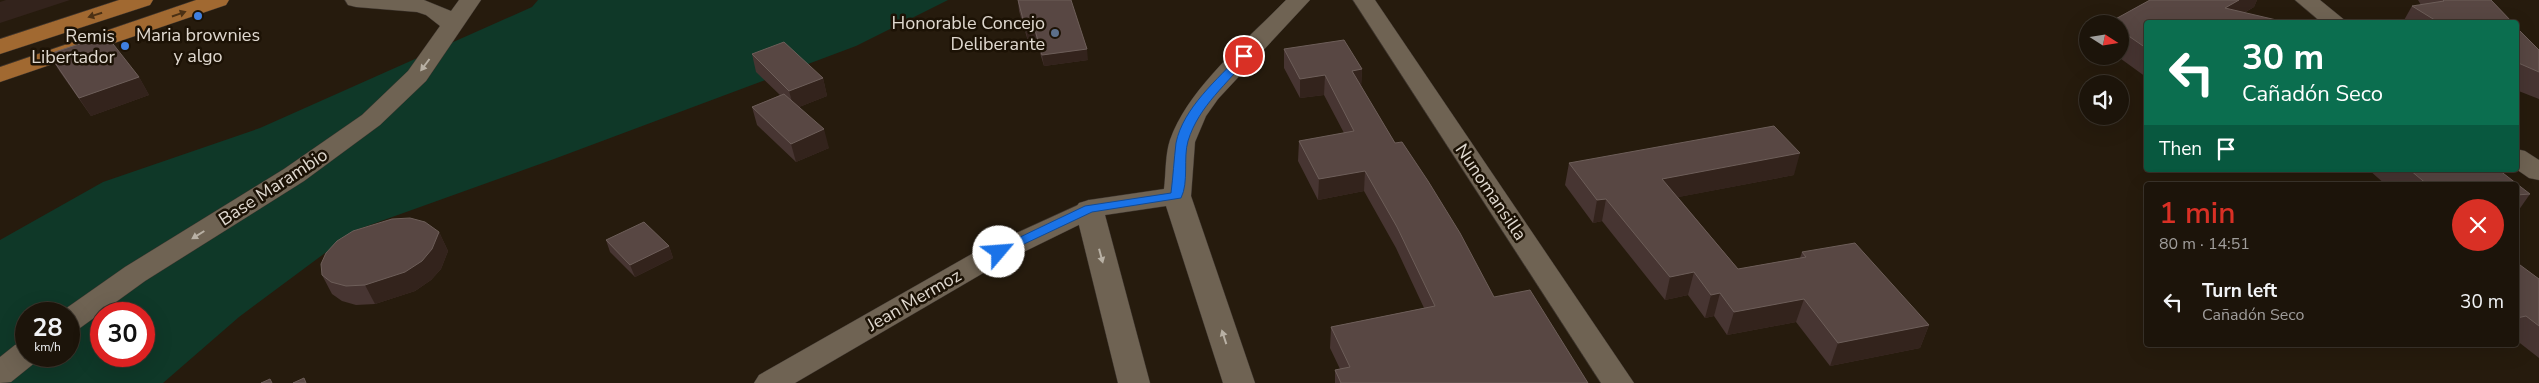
<!DOCTYPE html>
<html lang="en">
<head>
<meta charset="utf-8">
<style>
  :root { --surface:#1c140a; --page:#292118; --text:#f1f3f6; --muted:#a09e9c; --line:#3a332b; --accent:#d93025 }
  body { margin:0; font-family:"Nunito Sans",sans-serif; background:var(--page); color:var(--text); height:100vh; display:flex; flex-direction:column; font-size:19px; white-space:nowrap }
  * { box-sizing:border-box; margin:0 }
  p { font-size:16px; color:var(--muted) }
  .icon { flex:none; width:28px; height:28px; fill:none; stroke:currentColor; stroke-width:2; stroke-linecap:round; stroke-linejoin:round }
  .map { position:relative; flex:1; overflow:hidden }
  .drawer { position:absolute; left:2144px; top:182px; width:375px; height:165px; display:flex; flex-direction:column; background:var(--surface); border-radius:5px; box-shadow:0 5px 20px #0002,0 0 0 1px var(--line) }
  .drawer>* { flex:none }
  .hud { position:absolute; left:2144px; top:20px; width:375px; height:152px; border-radius:5px; box-shadow:0 5px 20px #0002,0 0 0 1px var(--line); background:#0b6e4f; color:#fff; overflow:hidden }
  .needle { width:32px; rotate:102deg }
  .tools { position:absolute; left:2079px; top:15px; display:grid; gap:10px }
  .tools a { display:grid; place-items:center; width:50px; height:50px; border-radius:50%; background:var(--surface); box-shadow:0 5px 20px #0002,0 0 0 1px var(--line); font-size:25px }
  .speed { position:absolute; left:15px; top:302px; display:flex; gap:10px; font-size:25px; font-weight:700; text-align:center }
  .speed>* { display:grid; place-content:center; width:65px; height:65px; border-radius:50%; background:var(--surface); box-shadow:0 5px 20px #0002,0 0 0 1px var(--line); line-height:1 }
  .speed small { font-size:12px; font-weight:400 }
  .speed .limit { border:8px solid #d22; background:#fff; color:#111 }
  .pin { position:absolute; display:grid; place-items:center; width:42px; height:42px; color:#fff; margin:-21px; border:2px solid #fff; border-radius:50%; box-shadow:0 1px 5px #0007 }
  .me { position:absolute; width:55px; margin:-28px; rotate:63deg; stroke-linejoin:round; filter:drop-shadow(0 0 4px #0008) }
  .turn { display:flex; align-items:center; gap:18px; height:105px; padding:0 15px; font-size:22px }
  .turn .icon { width:65px; height:65px; stroke-width:2.5 }
  .turn b { display:block; font-size:35px; line-height:42px }
  .then { display:flex; align-items:center; height:48px; padding:0 15px; background:#0003; gap:10px; font-size:19px }
  .round { display:grid; place-items:center; flex:none; width:52px; height:52px; border-radius:26px; background:var(--page) }
  .headline { display:flex; align-items:center; justify-content:space-between; height:85px; padding:0 15px }
  h1 { font-size:30px; font-weight:600; line-height:38px; color:var(--accent) }
  ul { padding:0; list-style:none }
  li { display:flex; align-items:center; gap:15px; height:70px; padding:0 15px }
  li div { flex:1 }
  li b { display:block; font-size:19px }
  li em { font-style:normal }
  .map>svg:first-child { display:block }
  .green { fill:#0f3828; fill-rule:evenodd }
  .lines { fill:none; stroke-linecap:round; stroke-linejoin:round }
  .minor-casing { stroke:#3c342e; stroke-width:1 }
  .tertiary-casing { stroke:#3c342e; stroke-width:1 }
  .primary-casing { stroke:#3c342e; stroke-width:1 }
  .minor { fill:#6f6353; fill-rule:evenodd }
  .tertiary { fill:#6f6353; fill-rule:evenodd }
  .primary { fill:#a16931; fill-rule:evenodd }
  .wall { fill:#473532 }
  .shaded-wall { fill:#33231c }
  .building { fill:#584743; stroke:#6d5e59 }
  .oneway { fill:#4b3014 }
  .oneway2 { fill:#b8b0a4 }
  .route { fill:#1a73e8; stroke:#114b97 }
  .shop-dot { fill:#3f7fe0; stroke:#1c1205; stroke-width:2 }
  .service-dot { fill:#5c6f8a; stroke:#1c1205; stroke-width:2 }
  .labels { text-anchor:middle; stroke-width:5; stroke-linejoin:round; paint-order:stroke }
  .poi-label { font-size:18px; fill:#e0d9d0; stroke:#1c1205; text-anchor:end }
  .street-label { font-size:18px; fill:#e0d9d0; stroke:#1c1205 }
</style>
</head>
<body>
<div class="map">
<svg width="2539" height="383" viewBox="0 0 2539 383">
  <rect width="100%" height="100%" fill="#261b0d"/>
  <path class="green" d="M538,0H948L856,46L554,159L356,230L239,317L163,383H0V240L103,182L260,128L532,7ZM26,314H69V356H26ZM101,314H144V356H101Z"/>
  <g class="lines">
    <g class="minor-casing">
      <g id="minor">
        <polygon points="345,0 424,0 451,11 459,0 481,0 426,81 380,125 304,181 145,281 80,328 69,332 69,314 58,314 125,267 284,169 362,115 408,71 440,26 426,15 417,12 356,7 348,5"/>
        <polygon points="1353,0 1375,0 1634,383 1601,383"/>
        <polygon points="2295,0 2320,0 2347,22 2321,22"/>
        <polygon points="2516,149 2525,151 2539,160 2539,180 2529,178 2516,169"/>
        <polygon points="1089,200 1099,203 1103,209 1099,215 997,265 795,383 754,383 759,375 977,251"/>
        <polygon points="26,342 26,356 40,356 37,361 11,382 0,383 0,357 15,345"/>
      </g>
    </g>
    <g class="tertiary-casing">
      <path id="tertiary" d="M1286,0H1310L1218,99L1206,116L1195,142L1191,196L1255,383H1223L1166,206L1105,215L1150,383H1118L1075,209L1079,203L1089,200L1164,189C1166,174 1165,155 1170,140C1188,88 1248,39 1286,0Z"/>
    </g>
    <g class="primary-casing">
      <g id="primary">
        <polygon points="119,0 153,0 150,5 0,54 0,39"/>
        <polygon points="196,0 229,0 226,5 0,82 0,67"/>
      </g>
    </g>
    <use href="#minor" class="minor"/>
    <use href="#tertiary" class="tertiary"/>
    <use href="#primary" class="primary"/>
  </g>
  <g class="wall">
    <polygon points="1018,0 1088,60 1044,66 1036,40 1028,41 1019,11"/>
    <polygon points="2150,0 2257,0 2254,7 2244,13 2146,22 2146,77 2117,56 2120,56 2120,24 2109,24 2110,22"/>
    <polygon points="2418,0 2491,0 2512,22 2403,22 2412,6 2421,5"/>
    <polygon points="2516,27 2539,50 2539,99 2516,90"/>
    <polygon points="1284,49 1362,69 1361,86 1395,143 1494,297 1588,383 1335,383 1335,370 1340,369 1330,348 1331,327 1424,308 1396,248 1364,191 1318,200 1298,161 1299,141 1344,133 1324,95 1300,98 1284,68"/>
    <polygon points="49,54 139,77 149,95 91,116 60,72"/>
    <polygon points="752,54 823,78 827,96 799,107 829,148 796,162 757,125 752,107 780,95 756,72"/>
    <polygon points="1569,163 1794,175 1678,197 1738,269 1800,258 1802,252 1929,325 1920,348 1830,366 1796,322 1727,335 1714,316 1705,318 1688,295 1665,300 1602,221 1593,223 1565,185"/>
    <polygon points="2369,170 2499,170 2530,194 2516,214 2516,185 2386,185"/>
    <polygon points="439,232 448,251 441,269 431,280 415,291 375,304 356,305 342,301 332,294 322,275"/>
    <polygon points="606,240 669,246 673,258 635,277 610,252"/>
    <polygon points="2516,262 2539,279 2539,358 2516,340"/>
  </g>
  <g class="shaded-wall">
    <polygon points="6,0 70,0 0,23 0,2"/>
    <polygon points="2239,0 2257,0 2254,7 2227,22 2225,8"/>
    <polygon points="1035,30 1036,40 1028,41 1026,31"/>
    <polygon points="1087,49 1088,60 1044,66 1042,55"/>
    <polygon points="1362,69 1361,89 1352,71"/>
    <polygon points="1325,75 1324,95 1300,98 1300,79"/>
    <polygon points="139,77 149,95 91,116 79,98"/>
    <polygon points="823,78 827,96 794,109 789,91"/>
    <polygon points="824,129 829,148 796,162 791,144"/>
    <polygon points="1800,153 1794,175 1658,201 1662,179"/>
    <polygon points="1365,171 1364,191 1318,200 1319,179"/>
    <polygon points="1606,199 1602,221 1593,223 1597,200"/>
    <polygon points="439,232 448,251 441,269 431,280 415,291 375,304 365,285"/>
    <polygon points="669,246 673,258 635,277 630,265"/>
    <polygon points="1694,272 1688,295 1665,300 1670,277"/>
    <polygon points="1720,293 1714,316 1705,318 1711,295"/>
    <polygon points="1804,299 1796,322 1727,335 1734,312"/>
    <polygon points="1929,325 1920,348 1830,366 1838,343"/>
  </g>
  <g class="building">
    <polygon points="1018,0 1071,0 1087,49 1042,55 1035,30 1026,31"/>
    <polygon points="2150,0 2239,0 2225,8 2285,22 2146,22 2146,48 2120,30 2120,24 2112,24 2110,22"/>
    <polygon points="2443,0 2491,0 2512,22 2438,22 2412,6 2444,1"/>
    <polygon points="2516,27 2539,50 2539,72 2516,62"/>
    <polygon points="106,35 139,77 79,98 49,54"/>
    <polygon points="1344,40 1362,69 1352,71 1395,143 1402,142 1428,181 1460,233 1494,297 1530,290 1588,383 1341,383 1335,370 1350,367 1331,327 1435,306 1397,227 1365,171 1319,179 1299,141 1354,131 1325,75 1300,79 1284,49"/>
    <polygon points="784,42 823,78 789,91 752,54"/>
    <polygon points="784,94 824,129 791,144 752,107"/>
    <polygon points="1774,126 1800,153 1662,179 1738,269 1806,257 1802,252 1855,243 1929,325 1838,343 1804,299 1734,312 1720,293 1711,295 1694,272 1670,277 1606,199 1597,200 1569,163"/>
    <polygon points="2410,170 2499,170 2530,194 2516,195 2516,185 2428,185"/>
    <polygon points="410,218 425,222 439,232 432,249 422,261 405,272 365,285 346,286 331,282 322,275 321,264 326,253 337,241 353,231 392,219"/>
    <polygon points="644,222 669,246 630,265 606,240"/>
    <polygon points="2516,262 2539,279 2539,326 2526,316 2517,318 2516,317"/>
    <polygon points="304,378 306,383 293,383"/>
    <polygon points="270,379 272,383 261,383"/>
  </g>
  <defs><path id="oneway-solid" d="M-6-.8H1V-3.2L6.5 0L1 3.2V.8H-6Z" transform="scale(1.25)"/></defs>
  <g class="oneway">
    <use href="#oneway-solid" transform="translate(179 14) rotate(-19)"/>
    <use href="#oneway-solid" transform="translate(95 15) rotate(162)"/>
  </g>
  <g class="oneway2">
    <use href="#oneway-solid" transform="translate(425 65) rotate(127)"/>
    <use href="#oneway-solid" transform="translate(198 235) rotate(148)"/>
    <use href="#oneway-solid" transform="translate(1101 256) rotate(75)"/>
    <use href="#oneway-solid" transform="translate(1224 337) rotate(-108)"/>
  </g>
  <path class="route" d="M1241,54L1249,56C1228,84 1199,105 1188,141C1183,158 1189,182 1181,198L1092,212L1003,254H995V249L1085,206L1171,193C1173,177 1174,160 1176,143C1183,108 1218,79 1241,54Z"/>
  <g class="shop-dot">
    <circle cx="198" cy="16" r="5"/>
    <circle cx="125" cy="46" r="5"/>
  </g>
  <circle class="service-dot" cx="1055" cy="33" r="5"/>
  <g class="labels">
    <g class="poi-label">
      <text x="1045" y="29">Honorable Concejo<tspan x="1045" dy="21">Deliberante</tspan></text>
      <text x="198" y="41" text-anchor="middle">Maria brownies<tspan x="198" dy="21">y algo</tspan></text>
      <text x="115" y="42">Remis<tspan x="115" dy="21">Libertador</tspan></text>
    </g>
    <g class="street-label">
      <text transform="translate(273 187) rotate(-33)" y="6">Base Marambio</text>
      <text transform="translate(1491 192) rotate(56)" y="6">Nunomansilla</text>
      <text transform="translate(914 300) rotate(-30)" y="6">Jean Mermoz</text>
    </g>
  </g>
</svg>
<div class="tools">
<a><svg class="needle" viewBox="-14 -14 28 28"><path d="M0-13l5 13h-10z" fill="#e53935"/><path d="M0 13l5-13h-10z" fill="#a09e9c"/></svg></a>
<a><svg class="icon" aria-label="sound" viewBox="0 0 24 24"><path d="M4 9h4l5-4v14l-5-4H4zM17 9q2 3 0 6"/></svg></a>
</div>
<div class="speed"><div>28<small>km/h</small></div><div class="limit">30</div></div>
<div class="pin" style="left:1244px;top:56px;background:#d93025"><svg class="icon" aria-label="arrive" viewBox="0 0 24 24"><path d="M6 21V4h12l-3 4 3 4H6"/></svg></div>
<svg class="me" style="left:999px;top:252px" viewBox="-20 -20 40 40"><circle r="19" fill="#fff"/><path d="M0-13L10 11 0 6-10 11z" fill="#1a73e8"/></svg>
<div class="hud">
<div class="turn"><svg class="icon" aria-label="left" viewBox="0 0 24 24"><path d="M17 20v-9H6M10 6l-5 5 5 5"/></svg><div><b>30 m</b>Cañadón Seco</div></div>
<div class="then">Then<svg class="icon" aria-label="arrive" viewBox="0 0 24 24"><path d="M6 21V4h12l-3 4 3 4H6"/></svg></div>
</div>
<section class="drawer">
<div class="headline"><div><h1>1 min</h1><p>80 m · 14:51</p></div><a class="round" style="background:#d93025;color:#fff"><svg class="icon" aria-label="close" viewBox="0 0 24 24"><path d="M6 6l12 12M18 6L6 18"/></svg></a></div>
<ul>
<li><svg class="icon" aria-label="left" viewBox="0 0 24 24"><path d="M17 20v-9H6M10 6l-5 5 5 5"/></svg><div><b>Turn left</b><p>Cañadón Seco</p></div><em>30 m</em></li>
</ul>
</section>
</div>
</body>
</html>
